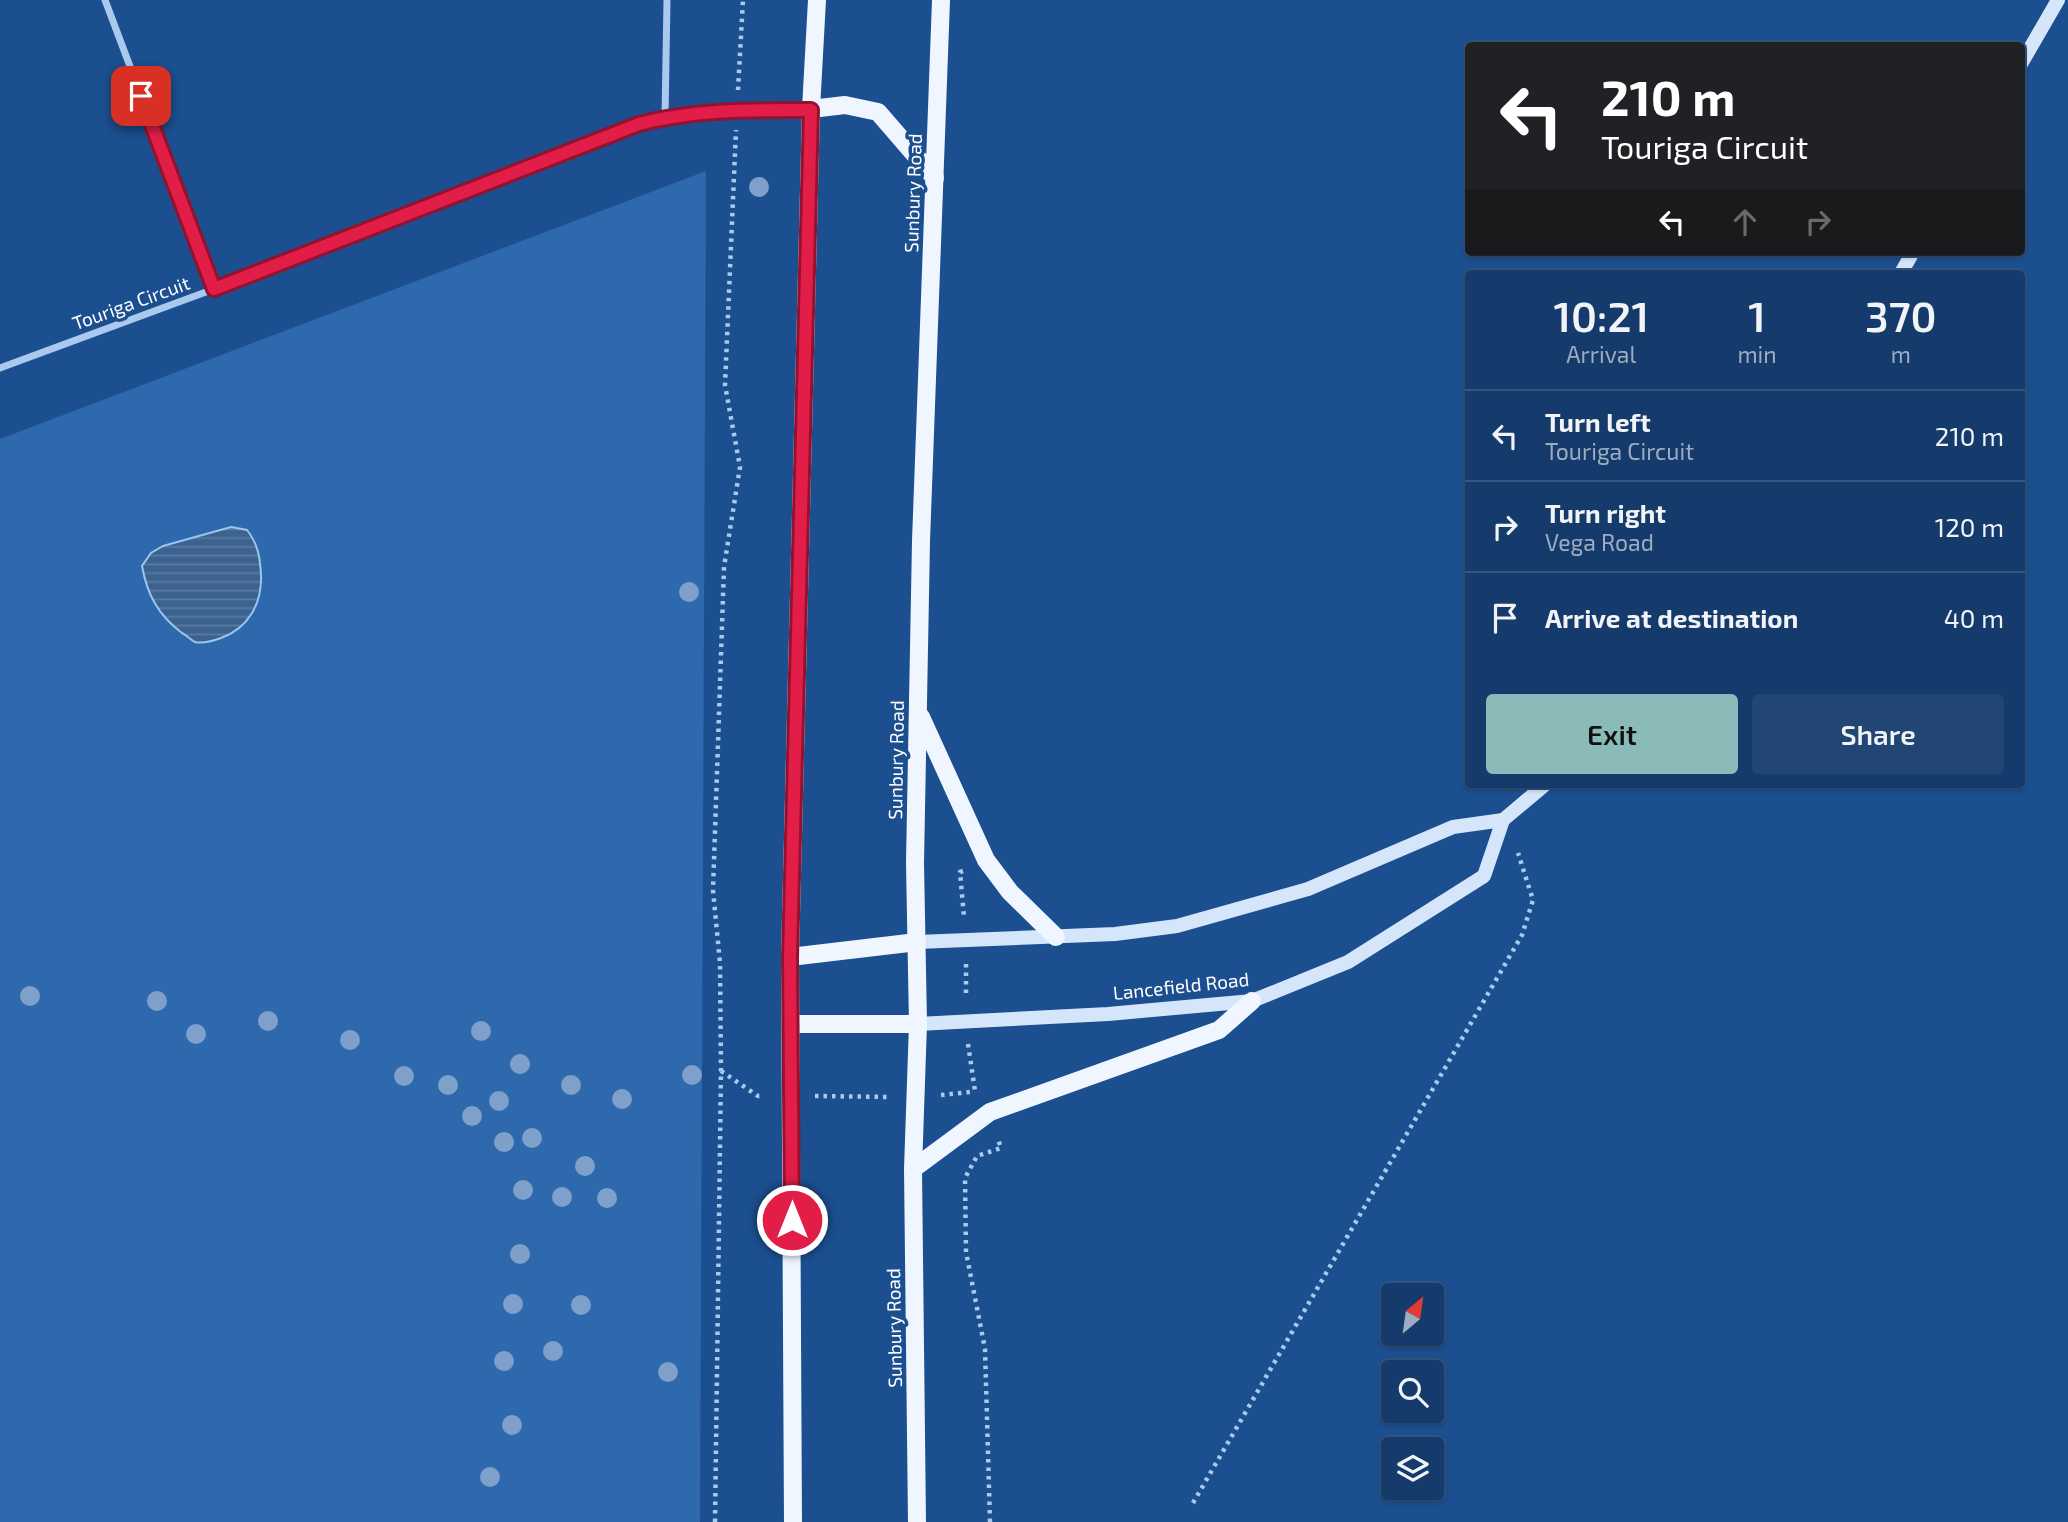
<!DOCTYPE html>
<html lang="en">
<head>
<meta charset="utf-8">
<style>
  :root { --surface:#143b6b; --page:#214673; --text:#f1f3f6; --muted:#9dadc1; --line:#33557e; --accent:#8bbbb9 }
  body { margin:0; font-family:"Exo 2",sans-serif; background:var(--page); color:var(--text); height:100vh; display:flex; flex-direction:column; font-size:26px; white-space:nowrap }
  * { box-sizing:border-box; margin:0 }
  p { font-size:23px; color:var(--muted) }
  .icon { flex:none; width:38px; height:38px; fill:none; stroke:currentColor; stroke-width:2; stroke-linecap:round; stroke-linejoin:round }
  .map { position:relative; flex:1; overflow:hidden }
  .sheet { position:absolute; left:1465px; top:270px; width:560px; height:518px; display:flex; flex-direction:column; background:var(--surface); border-radius:7px; box-shadow:0 2px 5px #0004,0 0 0 2px var(--line) }
  .sheet>* { flex:none }
  .banner { position:absolute; left:1465px; top:42px; width:560px; height:214px; border-radius:7px; box-shadow:0 2px 5px #0004,0 0 0 2px var(--line); background:#202124; color:#fff; overflow:hidden }
  .needle { width:46px; rotate:29deg }
  .buttons { position:absolute; left:1381px; top:1283px; display:grid; gap:14px }
  .buttons a { display:grid; place-items:center; width:63px; height:63px; border-radius:7px; background:var(--surface); box-shadow:0 2px 5px #0004,0 0 0 2px var(--line); font-size:35px }
  .pin { position:absolute; display:grid; place-items:center; width:60px; height:60px; color:#fff; margin:-30px; border-radius:14px; box-shadow:0 4px 10px #0006 }
  .me { position:absolute; width:77px; margin:-38px; rotate:0deg; stroke-linejoin:round; filter:drop-shadow(0 0 5px #0008) }
  .turn { display:flex; align-items:center; gap:24px; height:147px; padding:0 21px; font-size:32px }
  .turn .icon { width:91px; height:91px; stroke-width:2.5 }
  .turn b { display:block; font-size:49px; line-height:60px }
  .lanes { display:flex; align-items:center; height:66px; padding:0 21px; background:#0003; justify-content:center; gap:35px; direction:ltr }
  .lanes .off { opacity:.35 }
  .eta { display:flex; justify-content:space-evenly; align-items:center; height:119px; text-align:center }
  .eta b { font-size:42px; font-weight:600; line-height:49px }
  .button { display:flex; gap:14px; margin-top:auto; padding:14px 21px }
  .button a { flex:1; height:80px; border-radius:7px; background:var(--accent); color:#111; font-size:28px; font-weight:600; line-height:80px; text-align:center }
  .button a+a { background:var(--page); color:var(--text) }
  ul { padding:0; list-style:none }
  li { display:flex; align-items:center; gap:21px; height:91px; padding:0 21px; border-top:2px solid var(--line) }
  li div { flex:1 }
  li b { display:block; font-size:26px }
  li em { font-style:normal }
  .map>svg:first-child { display:block }
  .green { fill:#2e69ad }
  .water { fill:url(#water-rules); stroke:#9cc4f0; stroke-width:2 }
  .lines { fill:none; stroke-linecap:round; stroke-linejoin:round }
  .path { stroke:#a9c9ee; stroke-width:4.5; stroke-dasharray:3.5 5; stroke-linecap:butt }
  .street { stroke:#a9c9ee; stroke-width:7 }
  .secondary { stroke:#d6e6fa; stroke-width:14 }
  .primary { stroke:#f0f6ff; stroke-width:18 }
  .tree { fill:#7ea0ca }
  .route-casing { stroke:#92132f; stroke-width:18 }
  .route { stroke:#e11d48; stroke-width:12 }
  .labels { text-anchor:middle; stroke-width:7; stroke-linejoin:round; paint-order:stroke }
  .street-label { font-size:19px; fill:#fff; stroke:#1b4f8f }
</style>
</head>
<body>
<div class="map">
<svg width="2068" height="1522" viewBox="0 0 2068 1522">
  <defs>
    <pattern id="water-rules" width="6" height="5" patternUnits="userSpaceOnUse" patternTransform="scale(1.75)"><rect width="6" height="5" fill="#3c6290"/><path d="M0 2.5h6" fill="none" stroke="#597aa1"/></pattern>
  </defs>
  <rect width="100%" height="100%" fill="#1b4f8f"/>
  <polygon class="green" points="706,171 700,1522 0,1522 0,439"/>
  <path class="water" d="M231,527L247,530C258,544 260,557 261,575C262,603 249,628 221,638C213,641 204,644 195,642C191,640 186,635 182,633C158,615 147,594 142,566L151,553L163,546Z"/>
  <g class="lines">
    <g class="path">
      <polyline points="738,90 743,0"/>
      <polyline points="963,871 960,872 964,917"/>
      <polyline points="966,964 966,997"/>
      <polyline points="968,1044 975,1091"/>
      <polyline points="721,1071 758,1096 764,1096"/>
      <polyline points="941,1095 970,1092"/>
      <polyline points="815,1096 890,1097"/>
      <polyline points="1193,1503 1522,935 1533,900 1518,853"/>
      <polyline points="715,1522 721,1070 720,963 713,890 724,567 740,467 725,385 736,130"/>
      <polyline points="990,1522 985,1349 966,1252 965,1178 977,1156 1001,1148 998,1139"/>
    </g>
    <g class="street">
      <polyline points="105,0 214,289"/>
      <polyline points="665,117 667,0"/>
      <path d="M0,368L214,289L639,124C695,109 753,110 811,109"/>
    </g>
    <g class="secondary">
      <polyline points="2021,64 2058,0"/>
      <polyline points="1901,273 1913,252"/>
      <polyline points="917,942 1115,934 1177,926 1308,889 1453,827 1503,820"/>
      <polyline points="918,1024 1108,1014 1252,1001 1348,962 1484,876 1503,820 1546,784"/>
    </g>
    <g class="primary">
      <polyline points="811,109 845,105 878,112 935,178"/>
      <polyline points="921,717 986,860 1010,892 1056,937"/>
      <polyline points="790,957 917,942"/>
      <polyline points="791,1024 918,1024"/>
      <polyline points="913,1169 990,1112 1219,1030 1252,1001"/>
      <polyline points="793,1522 790,957 811,109 817,0"/>
      <polyline points="917,1522 913,1169 918,1024 915,863 921,541 941,0"/>
    </g>
  </g>
  <g class="tree">
    <circle cx="759" cy="187" r="10"/>
    <circle cx="689" cy="592" r="10"/>
    <circle cx="30" cy="996" r="10"/>
    <circle cx="157" cy="1001" r="10"/>
    <circle cx="268" cy="1021" r="10"/>
    <circle cx="481" cy="1031" r="10"/>
    <circle cx="196" cy="1034" r="10"/>
    <circle cx="350" cy="1040" r="10"/>
    <circle cx="520" cy="1064" r="10"/>
    <circle cx="692" cy="1075" r="10"/>
    <circle cx="404" cy="1076" r="10"/>
    <circle cx="448" cy="1085" r="10"/>
    <circle cx="571" cy="1085" r="10"/>
    <circle cx="622" cy="1099" r="10"/>
    <circle cx="499" cy="1101" r="10"/>
    <circle cx="472" cy="1116" r="10"/>
    <circle cx="532" cy="1138" r="10"/>
    <circle cx="504" cy="1142" r="10"/>
    <circle cx="585" cy="1166" r="10"/>
    <circle cx="523" cy="1190" r="10"/>
    <circle cx="562" cy="1197" r="10"/>
    <circle cx="607" cy="1198" r="10"/>
    <circle cx="520" cy="1254" r="10"/>
    <circle cx="513" cy="1304" r="10"/>
    <circle cx="581" cy="1305" r="10"/>
    <circle cx="553" cy="1351" r="10"/>
    <circle cx="504" cy="1361" r="10"/>
    <circle cx="668" cy="1372" r="10"/>
    <circle cx="512" cy="1425" r="10"/>
    <circle cx="490" cy="1477" r="10"/>
  </g>
  <g class="lines">
    <g class="route-casing">
      <path id="route" d="M141,96L214,289L639,124C695,109 753,110 811,110L790,957L792,1220"/>
    </g>
    <use href="#route" class="route"/>
  </g>
  <g class="labels">
    <g class="street-label">
      <text transform="translate(913 193) rotate(-88)" y="7">Sunbury Road</text>
      <text transform="translate(131 303) rotate(-20)" y="7">Touriga Circuit</text>
      <text transform="translate(896 760) rotate(-89)" y="7">Sunbury Road</text>
      <text transform="translate(1181 986) rotate(-6)" y="7">Lancefield Road</text>
      <text transform="translate(894 1328) rotate(-91)" y="7">Sunbury Road</text>
    </g>
  </g>
</svg>
<div class="buttons">
<a><svg class="needle" viewBox="-14 -14 28 28"><path d="M0-13l5 13h-10z" fill="#e53935"/><path d="M0 13l5-13h-10z" fill="#9dadc1"/></svg></a>
<a><svg class="icon" aria-label="search" viewBox="0 0 24 24"><circle cx="10" cy="10" r="6"/><path d="M15 15l6 6"/></svg></a>
<a><svg class="icon" aria-label="layers" viewBox="0 0 24 24"><path d="M12 4l9 5-9 5-9-5zM3 14l9 5 9-5"/></svg></a>
</div>
<div class="pin" style="left:141px;top:96px;background:#d93025"><svg class="icon" aria-label="arrive" viewBox="0 0 24 24"><path d="M6 21V4h12l-3 4 3 4H6"/></svg></div>
<svg class="me" style="left:792px;top:1220px" viewBox="-20 -20 40 40"><circle r="17" fill="#e11d48" stroke="#fff" stroke-width="3"/><path d="M0-11L8 9 0 5-8 9z" fill="#fff"/></svg>
<div class="banner">
<div class="turn"><svg class="icon" aria-label="left" viewBox="0 0 24 24"><path d="M17 20v-9H6M10 6l-5 5 5 5"/></svg><div><b>210 m</b>Touriga Circuit</div></div>
<div class="lanes"><svg class="icon" aria-label="left" viewBox="0 0 24 24"><path d="M17 20v-9H6M10 6l-5 5 5 5"/></svg><svg class="icon off" aria-label="ahead" viewBox="0 0 24 24"><path d="M12 20V5M6 11l6-6 6 6"/></svg><svg class="icon off" aria-label="right" viewBox="0 0 24 24"><path d="M7 20v-9h11M14 6l5 5-5 5"/></svg></div>
</div>
<section class="sheet">
<div class="eta">
<div><b>10:21</b><p>Arrival</p></div>
<div><b>1</b><p>min</p></div>
<div><b>370</b><p>m</p></div>
</div>
<ul>
<li><svg class="icon" aria-label="left" viewBox="0 0 24 24"><path d="M17 20v-9H6M10 6l-5 5 5 5"/></svg><div><b>Turn left</b><p>Touriga Circuit</p></div><em>210 m</em></li>
<li><svg class="icon" aria-label="right" viewBox="0 0 24 24"><path d="M7 20v-9h11M14 6l5 5-5 5"/></svg><div><b>Turn right</b><p>Vega Road</p></div><em>120 m</em></li>
<li><svg class="icon" aria-label="arrive" viewBox="0 0 24 24"><path d="M6 21V4h12l-3 4 3 4H6"/></svg><div><b>Arrive at destination</b></div><em>40 m</em></li>
</ul>
<div class="button"><a>Exit</a><a>Share</a></div>
</section>
</div>
</body>
</html>
